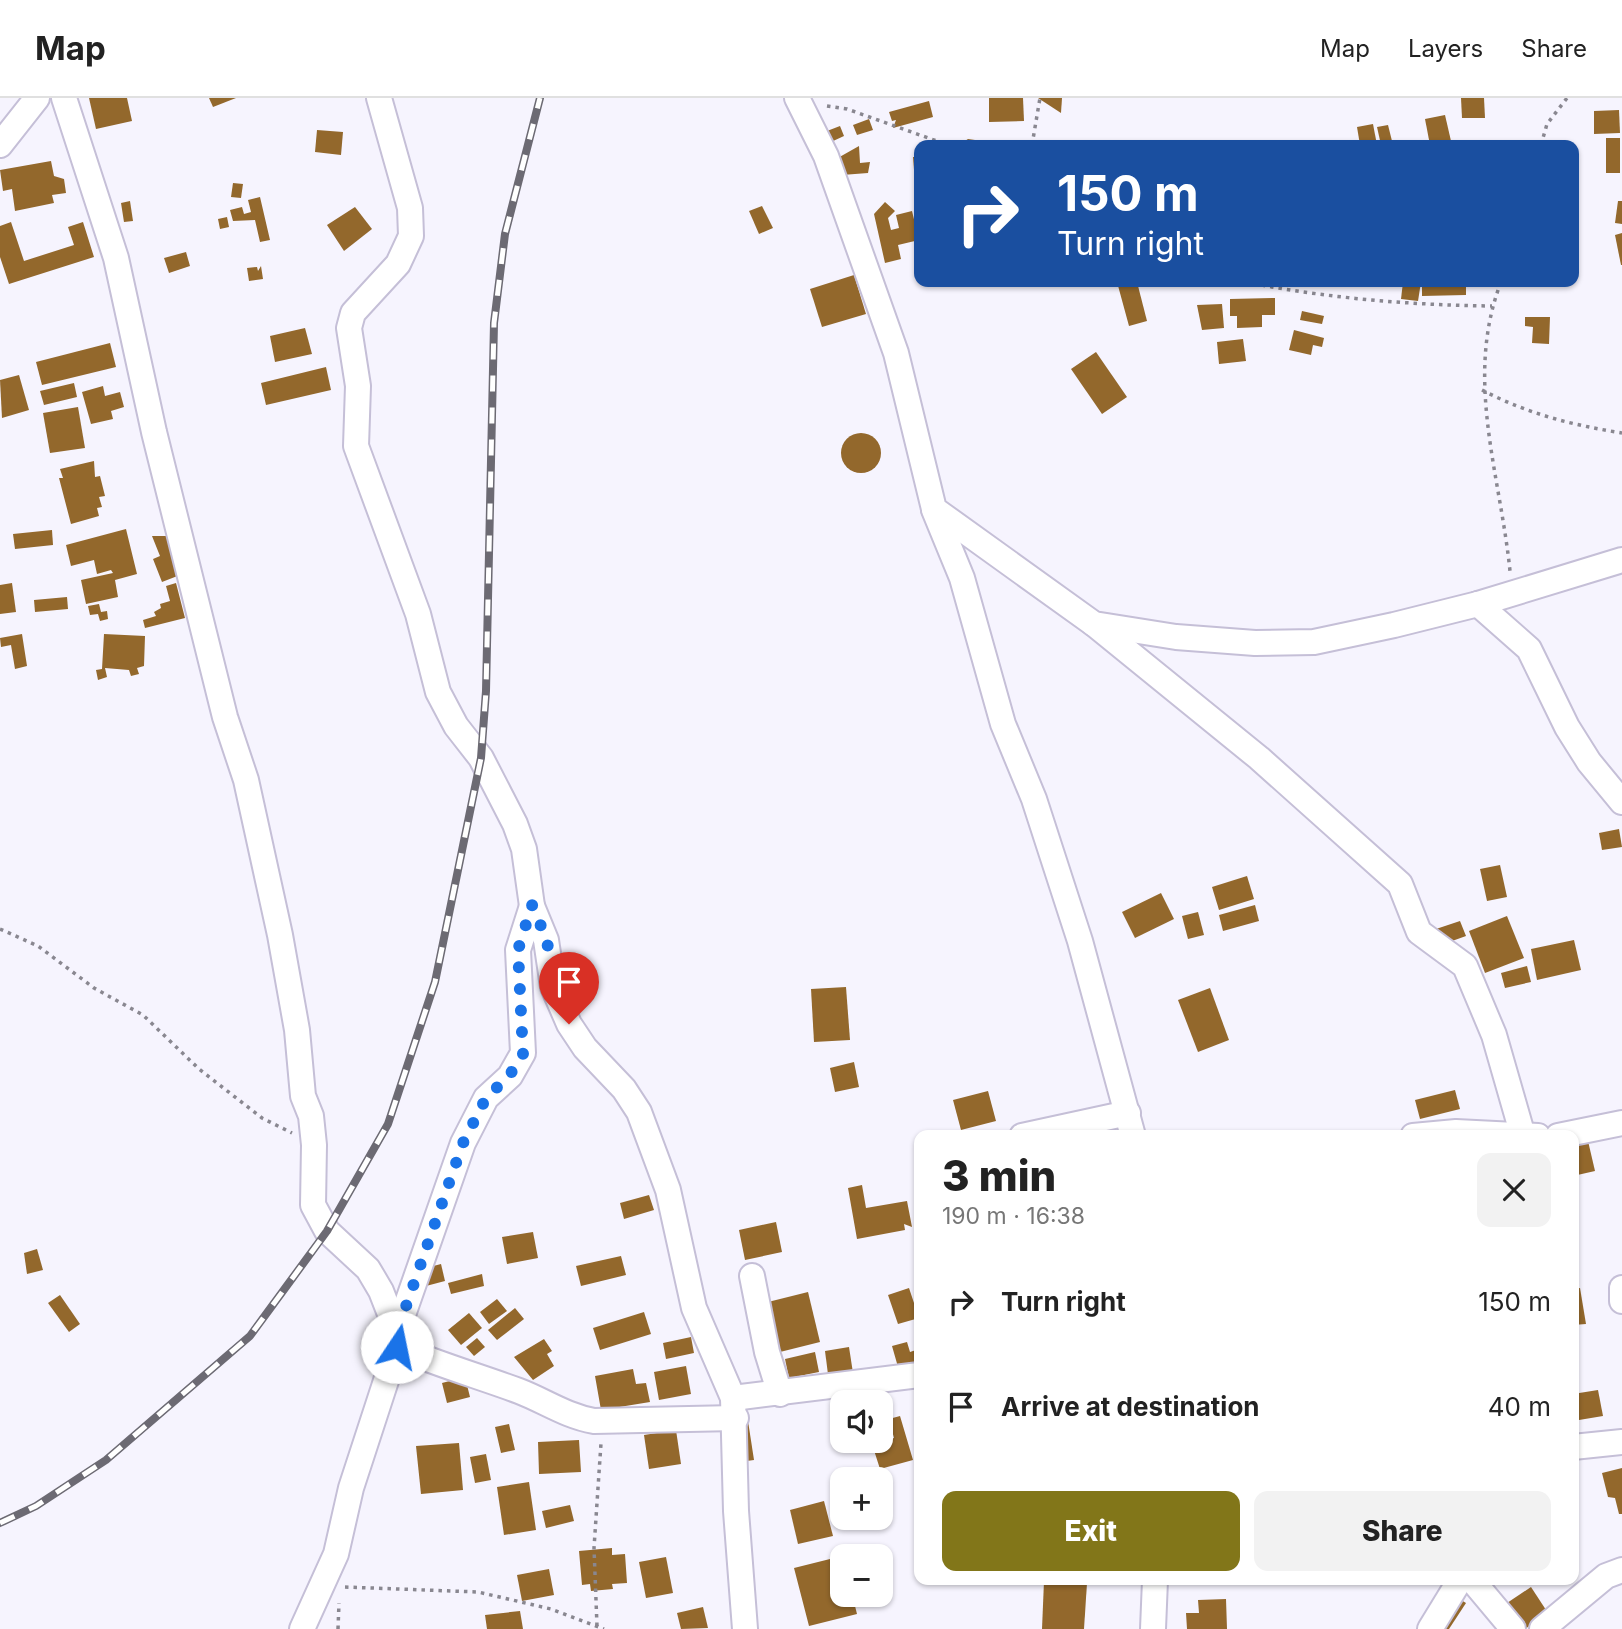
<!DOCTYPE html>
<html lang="en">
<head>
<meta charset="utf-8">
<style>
  :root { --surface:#fff; --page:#f2f2f2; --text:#222; --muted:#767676; --line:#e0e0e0; --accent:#827619 }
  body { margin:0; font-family:Inter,sans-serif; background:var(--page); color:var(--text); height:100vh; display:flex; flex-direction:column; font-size:26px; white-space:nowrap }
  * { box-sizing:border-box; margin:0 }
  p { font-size:23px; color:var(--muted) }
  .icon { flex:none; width:38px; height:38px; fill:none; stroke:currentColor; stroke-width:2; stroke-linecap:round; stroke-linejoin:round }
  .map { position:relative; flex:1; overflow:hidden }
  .panel { position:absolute; left:914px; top:1032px; width:665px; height:455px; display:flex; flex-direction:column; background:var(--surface); border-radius:14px; box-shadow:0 2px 5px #0004 }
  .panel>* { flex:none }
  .top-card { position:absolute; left:914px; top:42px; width:665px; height:147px; border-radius:14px; box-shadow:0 2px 5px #0004; background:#1a4fa0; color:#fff; overflow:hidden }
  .buttons { position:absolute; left:830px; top:1292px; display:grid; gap:14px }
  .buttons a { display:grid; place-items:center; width:63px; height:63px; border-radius:14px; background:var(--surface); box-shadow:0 2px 5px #0004; font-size:35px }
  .pin { position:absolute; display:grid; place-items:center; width:60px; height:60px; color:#fff; margin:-72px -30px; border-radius:50% 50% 50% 0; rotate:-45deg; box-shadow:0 0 7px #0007 }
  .pin .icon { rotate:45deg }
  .me { position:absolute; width:77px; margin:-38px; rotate:11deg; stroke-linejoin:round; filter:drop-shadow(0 0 5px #0008) }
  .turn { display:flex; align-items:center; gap:24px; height:147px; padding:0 28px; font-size:32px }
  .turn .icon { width:91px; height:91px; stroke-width:2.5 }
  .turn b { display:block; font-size:49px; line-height:60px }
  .round { display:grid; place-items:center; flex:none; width:74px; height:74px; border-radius:14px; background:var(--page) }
  .head { display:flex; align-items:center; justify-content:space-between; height:119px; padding:0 28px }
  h1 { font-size:42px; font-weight:800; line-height:52px }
  .primary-button { display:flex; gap:14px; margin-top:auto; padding:14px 28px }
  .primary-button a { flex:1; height:80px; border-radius:14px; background:var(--accent); color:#fff; font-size:28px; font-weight:800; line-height:80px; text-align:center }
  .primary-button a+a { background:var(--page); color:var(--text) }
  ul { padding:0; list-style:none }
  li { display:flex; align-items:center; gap:21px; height:105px; padding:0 28px }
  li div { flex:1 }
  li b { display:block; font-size:26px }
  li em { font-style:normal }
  header { display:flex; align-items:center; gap:42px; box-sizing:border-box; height:98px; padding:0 35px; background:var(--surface); border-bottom:2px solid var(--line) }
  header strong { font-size:33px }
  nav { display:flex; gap:38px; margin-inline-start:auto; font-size:24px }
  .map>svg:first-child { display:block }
  .building { fill:#93682c }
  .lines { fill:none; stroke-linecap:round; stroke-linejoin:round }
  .minor-casing { stroke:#c5bfd7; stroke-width:28 }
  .path { stroke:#898790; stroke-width:3.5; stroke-dasharray:3.5 5; stroke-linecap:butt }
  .minor { stroke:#fff; stroke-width:24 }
  .rail-casing { stroke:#6c6a73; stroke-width:8 }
  .rail { stroke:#fff; stroke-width:5; stroke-dasharray:16; stroke-linecap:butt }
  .route { stroke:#1a73e8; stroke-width:12; stroke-dasharray:0 21.6 }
</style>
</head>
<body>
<header>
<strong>Map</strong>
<nav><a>Map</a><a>Layers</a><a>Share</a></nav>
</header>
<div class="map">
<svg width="1622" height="1531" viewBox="0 0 1622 1531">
  <rect width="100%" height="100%" fill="#f6f4fe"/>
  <g class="building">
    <polygon points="89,0 127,0 132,23 96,31"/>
    <polygon points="209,0 236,0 213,9"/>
    <polygon points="989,0 1023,0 1024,23 989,24"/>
    <polygon points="1038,0 1062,0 1061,15"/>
    <polygon points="1461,0 1484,0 1485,20 1462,20"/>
    <polygon points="929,3 933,19 893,30 896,22 892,23 889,14"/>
    <polygon points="1619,12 1620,35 1594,36 1594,13"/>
    <polygon points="1445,17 1451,43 1430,47 1425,21"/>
    <polygon points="869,21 873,32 857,37 853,27"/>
    <polygon points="1373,26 1377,47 1360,47 1357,29"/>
    <polygon points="1388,27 1393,47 1381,47 1377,29"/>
    <polygon points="840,28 844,38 831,44 827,33"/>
    <polygon points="317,32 343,34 341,57 315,54"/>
    <rect x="1606" y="40" width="14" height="35"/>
    <polygon points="968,41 975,42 978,47 959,47"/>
    <polygon points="859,48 860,65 870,64 868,75 842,77 836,61"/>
    <polygon points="913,59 919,59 919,84 915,84"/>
    <polygon points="51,63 54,78 64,81 66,95 52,97 54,105 15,113 12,91 3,93 0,72"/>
    <polygon points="233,85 243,86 241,100 231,99"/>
    <polygon points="260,99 270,142 260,144 255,122 233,123 230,112 242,109 244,116 251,114 248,102"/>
    <polygon points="130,103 133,123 124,124 121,105"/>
    <polygon points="1618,103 1622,103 1622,126 1615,125"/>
    <polygon points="885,104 895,113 888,120 891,132 899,130 896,117 912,113 919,142 898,147 901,161 885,165 874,116"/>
    <polygon points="762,108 773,130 759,136 749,113"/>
    <polygon points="355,109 372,131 344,153 327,127"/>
    <polygon points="227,119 229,129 220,131 218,121"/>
    <polygon points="11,124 24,163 74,147 68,129 83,124 94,159 9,186 0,159 0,128"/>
    <polygon points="1622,135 1622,167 1621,167 1615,137"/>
    <rect x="1573" y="152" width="4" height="28"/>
    <polygon points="186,154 190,168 169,175 164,160"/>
    <polygon points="261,168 263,181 249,183 247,170 257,169 258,173"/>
    <polygon points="854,177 866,216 822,229 810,191"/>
    <polygon points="1117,184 1137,184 1147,223 1129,228"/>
    <polygon points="1403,184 1421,184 1418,203 1401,201"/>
    <polygon points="1422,184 1466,184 1466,197 1422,198"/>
    <polygon points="1275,200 1275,217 1262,217 1262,229 1237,230 1237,218 1230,218 1230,201"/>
    <polygon points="1222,206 1224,230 1202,232 1197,207"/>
    <polygon points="1302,213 1324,218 1322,226 1300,222"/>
    <polygon points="1525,219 1550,219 1549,246 1532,245 1533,229 1525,228"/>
    <polygon points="305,230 312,256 275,264 270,238"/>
    <polygon points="1294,232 1324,240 1322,249 1313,247 1311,257 1289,252"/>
    <polygon points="1243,241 1246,263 1219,266 1217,244"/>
    <polygon points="110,245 116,269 42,287 36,264"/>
    <polygon points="1096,254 1127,299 1102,316 1071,271"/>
    <polygon points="326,269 331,292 266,307 261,285"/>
    <polygon points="19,277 29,312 2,320 0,282"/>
    <polygon points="74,285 77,299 44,307 40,293"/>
    <polygon points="103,288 105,298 120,294 124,309 111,313 113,321 91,326 82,294"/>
    <polygon points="78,309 85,350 50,355 43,315"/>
    <circle cx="861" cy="355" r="20"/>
    <polygon points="94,363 95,379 100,378 105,398 99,399 102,409 97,410 99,418 71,426 59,380 63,380 60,371"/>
    <polygon points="126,431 137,476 115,482 118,499 86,506 81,482 113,475 111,472 97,476 94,462 71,468 66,447"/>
    <polygon points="52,432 53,447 15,451 13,436"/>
    <polygon points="152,438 166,438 180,477 162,484 153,461 160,458"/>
    <polygon points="12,485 16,514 0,516 0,487"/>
    <polygon points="176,485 185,520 145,530 143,522 156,518 154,514 161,510 160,506 170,503 166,488"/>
    <polygon points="67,499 68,511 35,514 34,502"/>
    <polygon points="99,506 101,514 107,513 108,521 100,523 98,516 90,517 88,508"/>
    <polygon points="22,536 27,568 15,571 11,547 1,549 0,540"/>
    <polygon points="104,536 145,538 144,568 137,570 139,576 131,578 129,572 105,570 107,579 98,582 96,572 102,571"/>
    <polygon points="1619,731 1622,749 1602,752 1599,735"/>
    <polygon points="1500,767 1507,799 1487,803 1480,771"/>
    <polygon points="1247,778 1254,801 1219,812 1212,789"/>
    <polygon points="1161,795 1174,821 1135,840 1122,814"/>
    <polygon points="1255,807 1259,823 1223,833 1219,817"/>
    <polygon points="1198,814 1204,837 1188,841 1182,818"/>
    <polygon points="1507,818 1524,860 1485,875 1469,833"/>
    <polygon points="1460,823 1466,838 1441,847 1436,831"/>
    <polygon points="1574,842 1581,872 1537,882 1531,851"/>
    <polygon points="1527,868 1531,884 1505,890 1501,875"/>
    <polygon points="846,889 850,942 814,944 811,891"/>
    <polygon points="1210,890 1229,942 1198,954 1178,902"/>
    <polygon points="854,964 859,989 835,994 830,970"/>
    <polygon points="1455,992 1460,1011 1420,1021 1415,1002"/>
    <polygon points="988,993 996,1023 961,1032 953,1002"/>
    <polygon points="1588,1043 1595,1073 1573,1078 1573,1047"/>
    <polygon points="862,1087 866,1110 907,1103 912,1129 904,1126 905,1132 857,1141 848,1090"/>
    <polygon points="649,1097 654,1112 624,1121 620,1105"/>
    <polygon points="776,1124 782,1154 745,1162 739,1132"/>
    <polygon points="533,1134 538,1160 507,1166 502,1139"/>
    <polygon points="37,1151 43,1172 27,1176 24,1155"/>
    <polygon points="621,1158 626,1177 581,1188 576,1168"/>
    <polygon points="441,1166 445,1183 426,1188 422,1171"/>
    <polygon points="482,1176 484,1188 451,1196 448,1185"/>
    <polygon points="909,1190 919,1220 898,1226 888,1197"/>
    <polygon points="1580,1190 1586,1226 1573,1227 1573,1191"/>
    <polygon points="808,1194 820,1244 776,1255 764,1205"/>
    <polygon points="60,1197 80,1226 69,1234 48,1205"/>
    <polygon points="497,1201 507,1213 489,1226 480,1214"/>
    <polygon points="515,1210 524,1221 497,1242 488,1232"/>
    <polygon points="644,1214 651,1236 600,1252 593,1230"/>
    <polygon points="469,1215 482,1230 461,1247 448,1232"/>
    <polygon points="691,1239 694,1255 666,1261 663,1245"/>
    <polygon points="477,1240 485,1249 474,1258 466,1249"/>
    <polygon points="544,1241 552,1253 547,1256 554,1268 533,1282 514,1259"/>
    <polygon points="907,1244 910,1254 919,1251 919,1271 900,1276 892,1248"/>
    <polygon points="849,1249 853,1275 829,1284 825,1253"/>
    <polygon points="815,1254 819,1274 789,1280 785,1261"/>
    <polygon points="686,1268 691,1296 659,1302 654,1274"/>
    <polygon points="633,1271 636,1286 646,1285 650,1304 601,1312 595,1278"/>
    <polygon points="465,1279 470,1299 447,1305 442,1285"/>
    <polygon points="1598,1292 1603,1318 1573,1323 1573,1296"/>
    <polygon points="900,1318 913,1362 880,1371 872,1346 894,1340 889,1321"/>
    <polygon points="748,1323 754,1362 725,1366 719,1327"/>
    <polygon points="509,1326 515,1352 501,1355 495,1329"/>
    <polygon points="676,1332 681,1366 649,1371 644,1337"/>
    <polygon points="579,1342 581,1374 539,1376 538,1344"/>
    <polygon points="459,1345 463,1392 421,1396 416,1348"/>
    <polygon points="486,1356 491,1382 475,1385 470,1359"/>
    <polygon points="1622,1370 1622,1416 1619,1416 1615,1400 1608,1399 1602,1375"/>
    <polygon points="529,1384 536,1432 504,1437 497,1389"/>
    <polygon points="885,1402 890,1419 865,1425 864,1419 880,1419 880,1404"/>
    <polygon points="824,1403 833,1438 798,1446 790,1412"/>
    <polygon points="570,1407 574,1423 546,1430 542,1413"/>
    <polygon points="612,1450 612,1457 625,1456 627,1485 612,1486 613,1491 591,1493 590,1486 582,1487 579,1453"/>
    <polygon points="842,1458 842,1496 852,1496 857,1516 809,1528 794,1470"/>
    <polygon points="666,1459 673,1495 646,1500 639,1464"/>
    <polygon points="549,1471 554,1497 522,1503 517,1477"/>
    <polygon points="1044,1483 1087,1485 1084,1531 1042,1531"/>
    <polygon points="1531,1489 1548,1515 1525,1531 1507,1505"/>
    <polygon points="1453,1497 1466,1505 1449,1531 1432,1531"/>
    <polygon points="1226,1501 1227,1531 1187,1531 1186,1515 1199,1515 1198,1502"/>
    <polygon points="703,1509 708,1530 681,1531 677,1515"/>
    <polygon points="520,1513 523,1531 487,1531 485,1517"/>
  </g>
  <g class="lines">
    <g class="minor-casing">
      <g id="minor">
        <polyline points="64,0 116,160 154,334 225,619 246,682 280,837 297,932 303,998 311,1018 314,1047 313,1107 327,1133 368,1171 381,1193 397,1234 397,1249 351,1390 336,1456 302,1531"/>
        <polyline points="379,0 410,110 411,138 398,166 353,215 349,230 358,288 356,348 418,516 438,594 456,628 481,660 515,726 524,751 532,808 546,842 553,889 569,926 585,950 624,991 639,1014 668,1092 694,1210 733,1300 736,1413 745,1531"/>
        <polyline points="797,0 826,58 896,255 934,411 1094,526 1176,539 1255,545 1314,544 1394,527 1478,506 1622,462"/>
        <polyline points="0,47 37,0"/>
        <polyline points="934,412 962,480 1003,626 1034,701 1080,843 1133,1038"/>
        <polyline points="1478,506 1529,551 1567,629 1589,664 1622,704"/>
        <polyline points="1094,526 1259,660 1400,786 1419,834 1465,868 1494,937 1523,1038"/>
        <polyline points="1022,1038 1128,1015"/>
        <polyline points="1413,1038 1456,1034 1538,1038"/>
        <polyline points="1558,1038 1622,1025"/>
        <polyline points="752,1178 767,1254 780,1296"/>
        <polyline points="1622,1190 1622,1203"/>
        <polyline points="397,1234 463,1045 486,1000 510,978 523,955 518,852 532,808"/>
        <path d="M397,1249C437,1266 478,1278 519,1293C545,1303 566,1318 594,1323L736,1320"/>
        <polyline points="733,1300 919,1277"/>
        <polyline points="1573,1349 1622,1344"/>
        <polyline points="1472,1482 1513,1531"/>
        <polyline points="1153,1531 1155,1482"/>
        <polyline points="1430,1531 1460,1482"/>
        <polyline points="1542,1531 1606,1478 1622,1472"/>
      </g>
    </g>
    <g class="path">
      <polyline points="827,8 847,11 948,47"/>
      <polyline points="1032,47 1040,0"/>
      <polyline points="1541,47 1547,26 1567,0"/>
      <path d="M1245,184C1327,200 1408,207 1492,208"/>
      <path d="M1501,184C1464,280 1500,375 1510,473"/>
      <path d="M1482,292C1528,316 1572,327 1622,335"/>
      <polyline points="0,831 38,848 94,890 143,917 199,971 262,1020 292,1035"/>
      <polyline points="345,1489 478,1494 551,1511 604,1531"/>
      <polyline points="597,1528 594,1450 601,1345"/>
      <polyline points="338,1531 339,1505"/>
    </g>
    <use href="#minor" class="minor"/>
    <g class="rail-casing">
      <polyline id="rail" points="0,1425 36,1408 106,1362 250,1238 327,1133 388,1026 435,884 481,660 486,593 494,225 505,136 540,0"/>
    </g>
    <use href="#rail" class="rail"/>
  </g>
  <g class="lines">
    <polyline class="route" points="397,1249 397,1234 463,1045 486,1000 509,978 523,956 518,852 532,807 547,842 553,889 569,926"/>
  </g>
</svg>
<div class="buttons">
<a><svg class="icon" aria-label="sound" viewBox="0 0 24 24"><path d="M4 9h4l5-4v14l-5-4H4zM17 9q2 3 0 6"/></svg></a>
<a>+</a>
<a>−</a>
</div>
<div class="pin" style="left:569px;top:926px;background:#d93025"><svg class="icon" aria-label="arrive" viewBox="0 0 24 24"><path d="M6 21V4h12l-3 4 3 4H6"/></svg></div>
<svg class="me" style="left:397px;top:1249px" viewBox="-20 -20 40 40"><circle r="19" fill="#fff"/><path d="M0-13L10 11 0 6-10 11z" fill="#1a73e8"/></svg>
<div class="top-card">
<div class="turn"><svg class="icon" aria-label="right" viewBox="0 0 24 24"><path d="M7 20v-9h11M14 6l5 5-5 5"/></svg><div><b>150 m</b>Turn right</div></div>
</div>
<section class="panel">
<div class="head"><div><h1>3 min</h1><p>190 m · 16:38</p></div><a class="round"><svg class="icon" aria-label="close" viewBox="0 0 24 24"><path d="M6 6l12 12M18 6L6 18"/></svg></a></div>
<ul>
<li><svg class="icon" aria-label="right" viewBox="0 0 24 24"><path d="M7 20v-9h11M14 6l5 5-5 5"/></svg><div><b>Turn right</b></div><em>150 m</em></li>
<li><svg class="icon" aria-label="arrive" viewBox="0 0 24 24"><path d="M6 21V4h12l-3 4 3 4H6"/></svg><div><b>Arrive at destination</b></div><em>40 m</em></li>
</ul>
<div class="primary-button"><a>Exit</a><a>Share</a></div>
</section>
</div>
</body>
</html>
